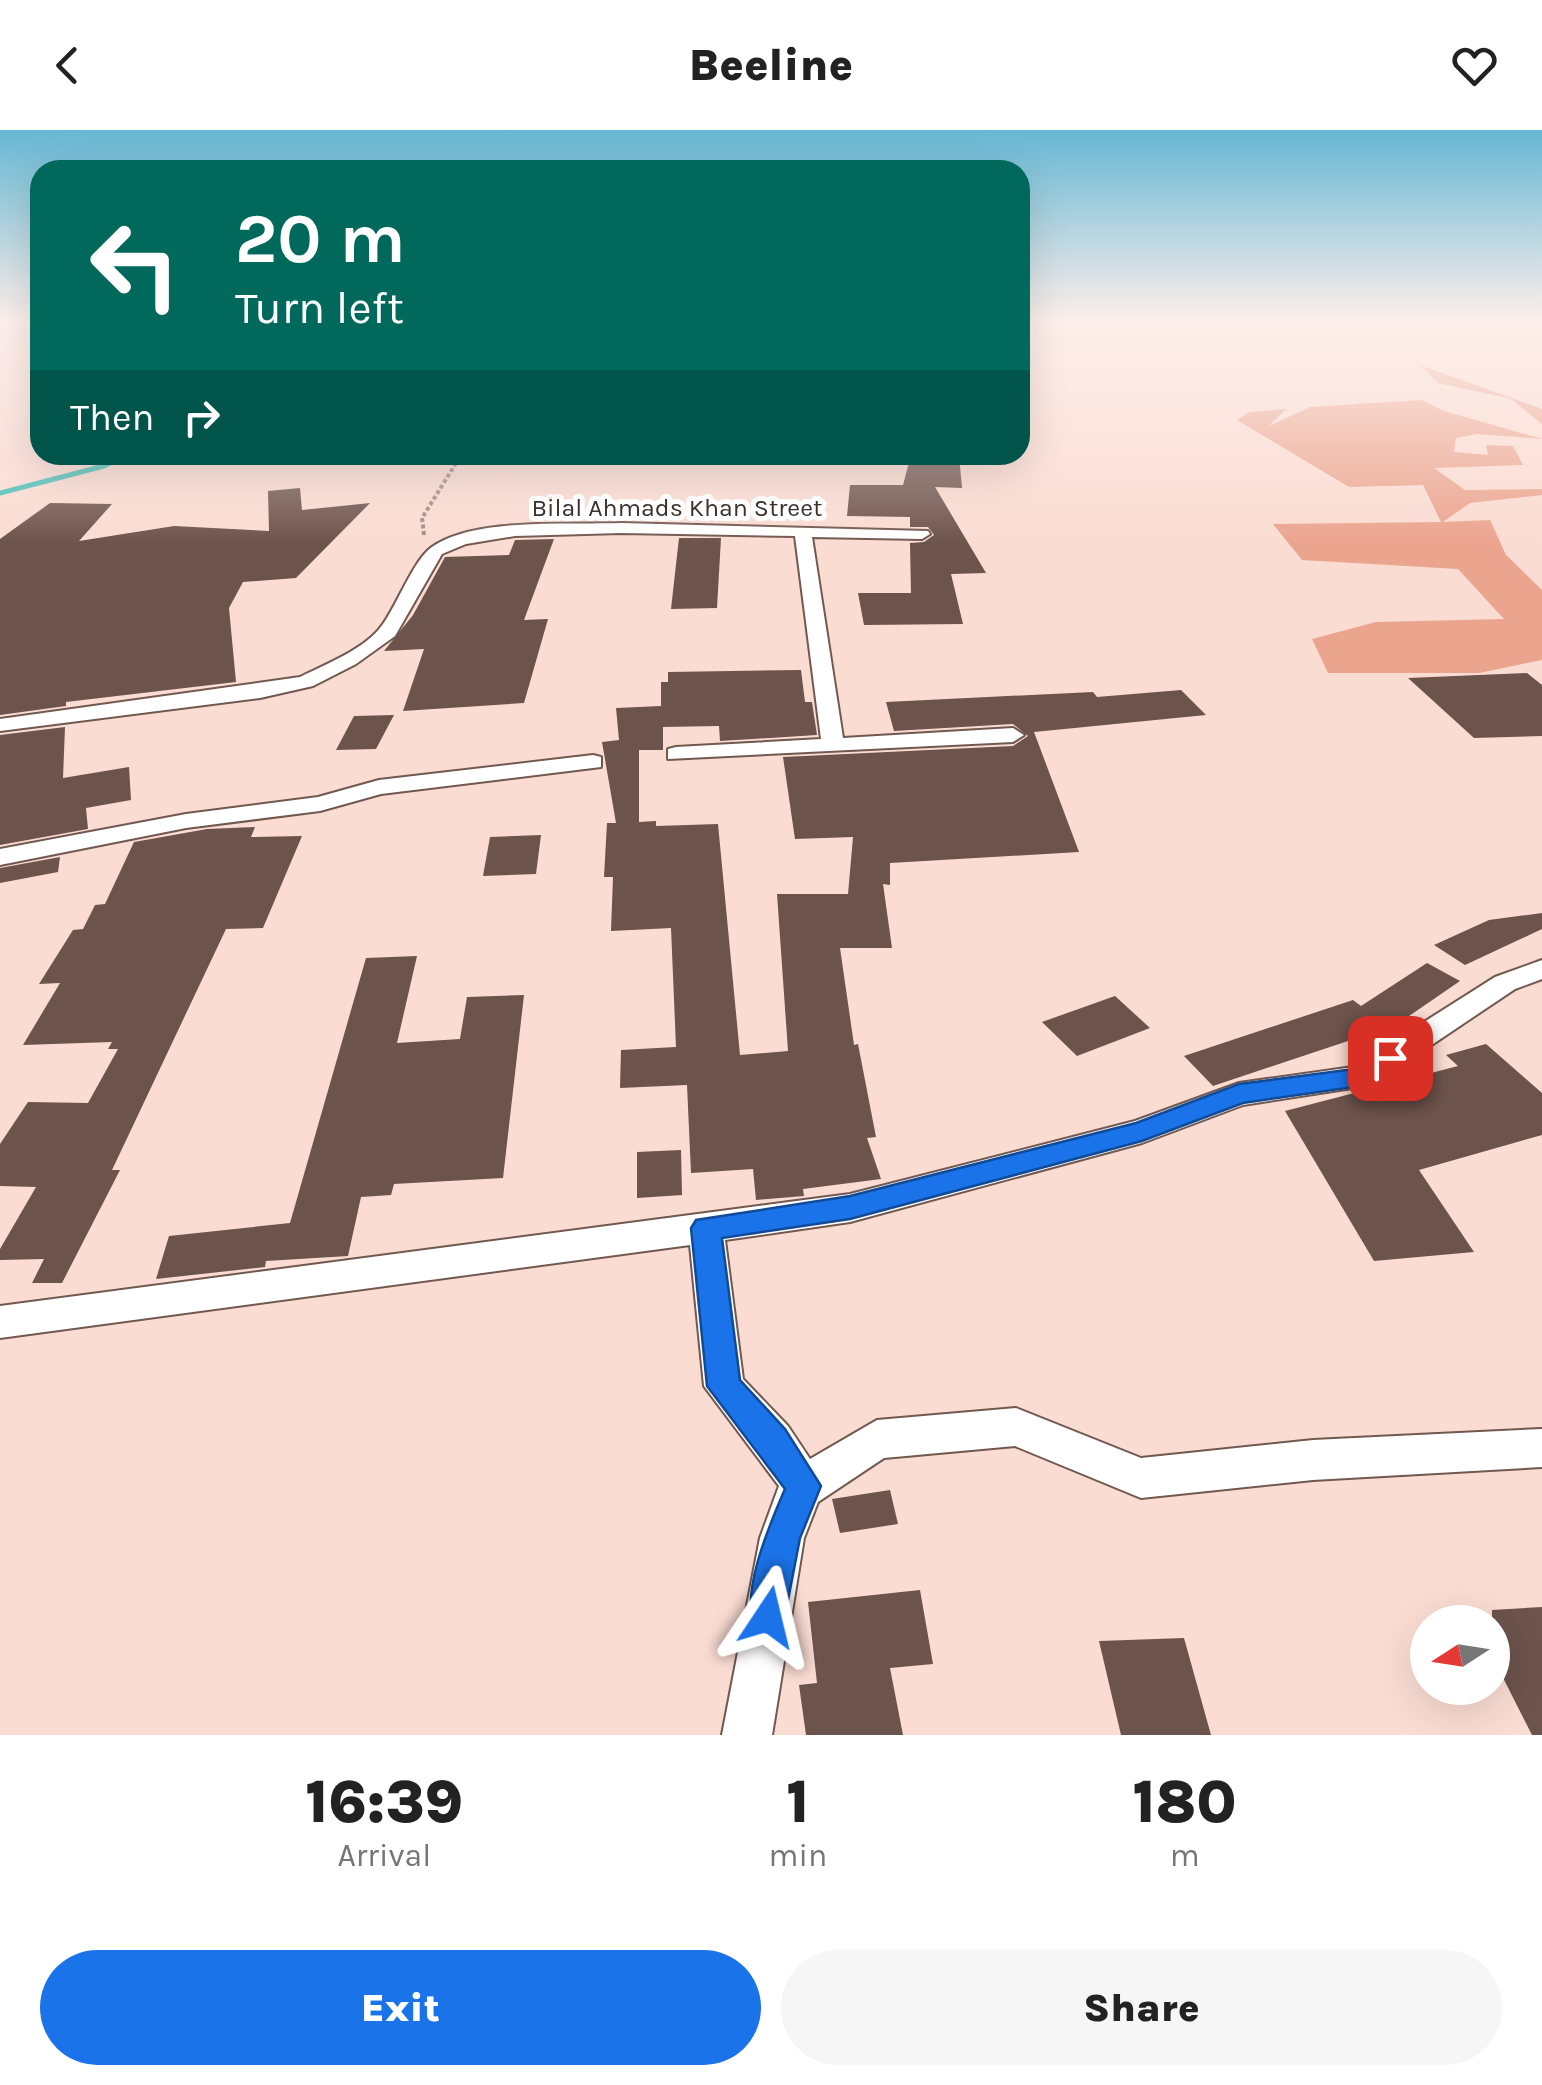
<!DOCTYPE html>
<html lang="en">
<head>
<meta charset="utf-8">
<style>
  :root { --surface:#fff; --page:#f6f6f6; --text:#222; --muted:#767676; --accent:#1a73e8 }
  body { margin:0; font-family:Karla,sans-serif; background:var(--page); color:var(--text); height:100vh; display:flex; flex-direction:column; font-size:38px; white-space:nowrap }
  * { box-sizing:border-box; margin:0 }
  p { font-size:32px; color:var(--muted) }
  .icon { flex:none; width:55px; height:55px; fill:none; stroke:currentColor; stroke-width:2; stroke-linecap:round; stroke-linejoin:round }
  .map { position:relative; height:1605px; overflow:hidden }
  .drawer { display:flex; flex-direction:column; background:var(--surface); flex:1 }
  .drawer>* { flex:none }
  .hud { position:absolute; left:30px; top:30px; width:1000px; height:305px; border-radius:30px; box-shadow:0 10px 40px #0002; background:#00695c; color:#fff; overflow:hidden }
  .needle { width:65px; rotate:258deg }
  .buttons { position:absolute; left:1410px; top:1475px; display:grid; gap:20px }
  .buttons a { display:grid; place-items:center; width:100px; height:100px; border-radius:50%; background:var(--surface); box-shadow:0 10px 40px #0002; font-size:50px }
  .pin { position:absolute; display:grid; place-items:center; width:85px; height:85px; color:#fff; margin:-42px; border-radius:20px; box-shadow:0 5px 15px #0006 }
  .me { position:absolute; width:110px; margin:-55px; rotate:10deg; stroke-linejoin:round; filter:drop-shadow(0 0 8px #0008) }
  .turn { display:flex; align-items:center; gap:35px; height:210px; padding:0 40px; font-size:45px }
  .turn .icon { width:130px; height:130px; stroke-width:2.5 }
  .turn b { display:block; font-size:70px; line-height:85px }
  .then { display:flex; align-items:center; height:95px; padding:0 40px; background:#0003; gap:20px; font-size:38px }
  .eta { display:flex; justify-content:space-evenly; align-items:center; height:170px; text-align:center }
  .eta b { font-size:60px; font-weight:800; line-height:70px }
  .button { display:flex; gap:20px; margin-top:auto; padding:20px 40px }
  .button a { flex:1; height:115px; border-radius:60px; background:var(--accent); color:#fff; font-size:40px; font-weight:800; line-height:115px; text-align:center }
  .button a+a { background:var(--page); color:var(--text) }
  header { display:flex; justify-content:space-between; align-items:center; height:130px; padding:0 40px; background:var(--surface); font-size:45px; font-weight:800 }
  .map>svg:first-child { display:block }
  .green { fill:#eba48e }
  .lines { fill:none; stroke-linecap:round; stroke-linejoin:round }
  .stream { stroke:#40bcb5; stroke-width:5 }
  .building { fill:#6c534b }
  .street-casing { stroke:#715850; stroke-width:4 }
  .path { stroke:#a38d86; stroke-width:4; stroke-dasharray:4 2.5; stroke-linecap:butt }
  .street { fill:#fff; fill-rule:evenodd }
  .route { fill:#1a73e8; stroke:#114b97; stroke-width:2.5 }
  .labels { text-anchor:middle; stroke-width:10; stroke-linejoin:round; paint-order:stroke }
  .far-street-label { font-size:25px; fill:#3d312e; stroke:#fff }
</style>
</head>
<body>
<header><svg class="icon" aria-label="back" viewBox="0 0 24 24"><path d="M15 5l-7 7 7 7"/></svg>Beeline<svg class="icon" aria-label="heart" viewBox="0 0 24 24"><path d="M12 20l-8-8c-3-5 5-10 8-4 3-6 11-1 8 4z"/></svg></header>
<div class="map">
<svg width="1542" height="1605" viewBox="0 0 1542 1605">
  <rect width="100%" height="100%" fill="#fadcd2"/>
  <g class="green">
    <polygon points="1420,235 1542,279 1542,294 1511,269 1438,253"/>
    <polygon points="1422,270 1444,281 1542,309 1477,304 1456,308 1454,322 1488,325 1486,315 1513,316 1523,335 1434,338 1465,360 1542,359 1542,365 1470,373 1443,392 1490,390 1506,425 1542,460 1542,530 1479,543 1328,543 1312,509 1376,492 1504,489 1458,439 1302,430 1273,394 1441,392 1423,355 1349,357 1237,290 1249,282 1286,279 1269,296 1310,277"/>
  </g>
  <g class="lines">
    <polyline class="stream" points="0,363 104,336 127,325"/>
  </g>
  <g class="building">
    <polygon points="911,325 959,325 962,358 935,357 986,443 951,444 963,494 864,495 858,463 911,463 910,413 924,412 934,405 928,397 910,397 910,387 847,386 850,355 903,355"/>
    <polygon points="300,358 302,380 370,373 296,448 243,452 229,478 236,552 66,572 66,576 0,585 0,409 50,373 112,374 79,411 174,396 269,401 268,361"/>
    <polygon points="679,408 721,408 717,478 671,479"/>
    <polygon points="554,409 524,490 548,489 524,573 403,581 424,519 384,521 413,485 445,427 509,425 515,410"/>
    <polygon points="801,540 805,572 812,572 817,605 720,611 719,596 663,597 663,620 639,620 639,692 656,691 656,696 718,694 740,925 788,921 777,764 848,764 853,707 795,709 783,627 1013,616 1028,606 1013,594 894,601 886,572 1093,562 1097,567 1181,560 1206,585 1034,602 1079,722 890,733 890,755 883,754 892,818 840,818 854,915 858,914 876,1007 867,1008 881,1049 803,1059 804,1066 756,1070 753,1039 691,1043 687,955 620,958 621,920 676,917 671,798 611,801 613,747 604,747 607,693 616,693 602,612 619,610 616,578 661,576 661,552 668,552 668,542"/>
    <polygon points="1527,543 1542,555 1542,606 1474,608 1408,548"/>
    <polygon points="394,585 376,619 336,620 354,586"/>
    <polygon points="65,597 63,648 129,637 131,670 86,678 88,699 0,715 0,605"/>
    <polygon points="255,697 251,707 302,706 263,798 226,799 112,1040 120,1040 62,1153 32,1153 44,1129 0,1130 0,1119 36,1057 0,1056 0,1014 28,972 88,973 118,919 108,919 112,912 23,915 60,853 39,854 73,800 83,799 95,775 105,774 134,712 207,699"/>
    <polygon points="541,705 536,744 483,746 490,707"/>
    <polygon points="60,727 58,742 0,753 0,738"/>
    <polygon points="1542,783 1542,799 1465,835 1434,815 1489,790"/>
    <polygon points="417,826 397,913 460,909 467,867 524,865 503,1048 394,1054 391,1065 361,1067 348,1126 266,1131 265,1137 156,1149 169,1106 290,1093 366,828"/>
    <polygon points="1427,833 1460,851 1396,895 1213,956 1184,926 1353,870 1361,876"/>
    <polygon points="1115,866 1150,898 1077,926 1042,892"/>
    <polygon points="1486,914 1542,963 1542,1005 1419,1040 1474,1122 1374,1131 1285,981 1458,936 1446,925"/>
    <polygon points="681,1020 682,1065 637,1068 637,1022"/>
    <polygon points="890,1360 898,1394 840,1403 832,1369"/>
    <polygon points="920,1460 933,1534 890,1538 903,1605 806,1605 799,1555 817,1553 808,1472"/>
    <polygon points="1542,1477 1542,1605 1532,1605 1492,1526 1492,1480"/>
    <polygon points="1184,1508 1211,1605 1121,1605 1099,1511"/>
  </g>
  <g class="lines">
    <g class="street-casing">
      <g id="street">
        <path d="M621,393L928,401L930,404L922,409L812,407L843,608L1013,598L1024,605L1013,612L668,629V619L676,617L821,609L795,406L621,403L515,406L466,414L442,424L395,506L356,534L313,556L260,568L0,601V589L300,547C326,534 366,519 383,494C397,475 414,429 432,417C474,387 570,395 621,393Z"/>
        <polygon points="593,625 601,627 601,637 381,664 320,681 186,698 0,735 0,719 186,684 318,667 379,650"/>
        <polygon points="1542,830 1542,849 1515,859 1372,955 1243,975 1142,1013 850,1092 725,1110 743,1249 788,1296 810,1329 877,1290 1016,1278 1141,1328 1313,1310 1542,1299 1542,1337 1313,1350 1141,1368 1015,1316 884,1328 818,1372 804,1408 772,1605 722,1605 760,1408 779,1356 704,1256 690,1115 0,1208 0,1176 850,1064 1135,991 1239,953 1353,937 1495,847"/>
      </g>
    </g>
    <polyline class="path" points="424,405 422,388 461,325"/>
    <use href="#street" class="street"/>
  </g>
  <linearGradient id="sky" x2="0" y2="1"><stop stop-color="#65b7d4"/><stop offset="0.46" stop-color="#fdefeb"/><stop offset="1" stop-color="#fdefeb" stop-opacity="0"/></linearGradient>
  <rect width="1542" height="414" fill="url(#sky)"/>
  <path class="route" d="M1390,920L1399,922L1402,928L1399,934L1360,956L1243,973L1142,1011L850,1089L722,1108L740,1250L785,1299L821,1356L800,1408L782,1501L768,1506L755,1501C739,1464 770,1394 785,1359L707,1256L691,1098L696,1090L850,1066L1136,993L1239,954L1354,939Z"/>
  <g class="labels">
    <g class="far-street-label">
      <text x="677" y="386">Bilal Ahmads Khan Street</text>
    </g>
  </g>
</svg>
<div class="buttons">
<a><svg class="needle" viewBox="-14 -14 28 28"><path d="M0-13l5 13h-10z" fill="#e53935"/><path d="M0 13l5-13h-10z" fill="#767676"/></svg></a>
</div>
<div class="pin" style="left:1390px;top:928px;background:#d93025"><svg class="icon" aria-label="arrive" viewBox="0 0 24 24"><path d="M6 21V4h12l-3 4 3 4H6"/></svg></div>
<svg class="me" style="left:768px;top:1487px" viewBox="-20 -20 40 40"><path d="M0-17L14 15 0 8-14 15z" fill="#1a73e8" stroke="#fff" stroke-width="4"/></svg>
<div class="hud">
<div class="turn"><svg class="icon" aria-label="left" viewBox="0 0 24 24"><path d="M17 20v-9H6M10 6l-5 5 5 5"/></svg><div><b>20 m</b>Turn left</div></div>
<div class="then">Then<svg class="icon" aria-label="right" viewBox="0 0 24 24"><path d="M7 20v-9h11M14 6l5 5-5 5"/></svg></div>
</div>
</div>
<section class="drawer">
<div class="eta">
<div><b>16:39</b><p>Arrival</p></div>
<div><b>1</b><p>min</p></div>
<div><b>180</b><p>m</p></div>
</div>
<div class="button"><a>Exit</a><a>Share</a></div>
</section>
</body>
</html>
